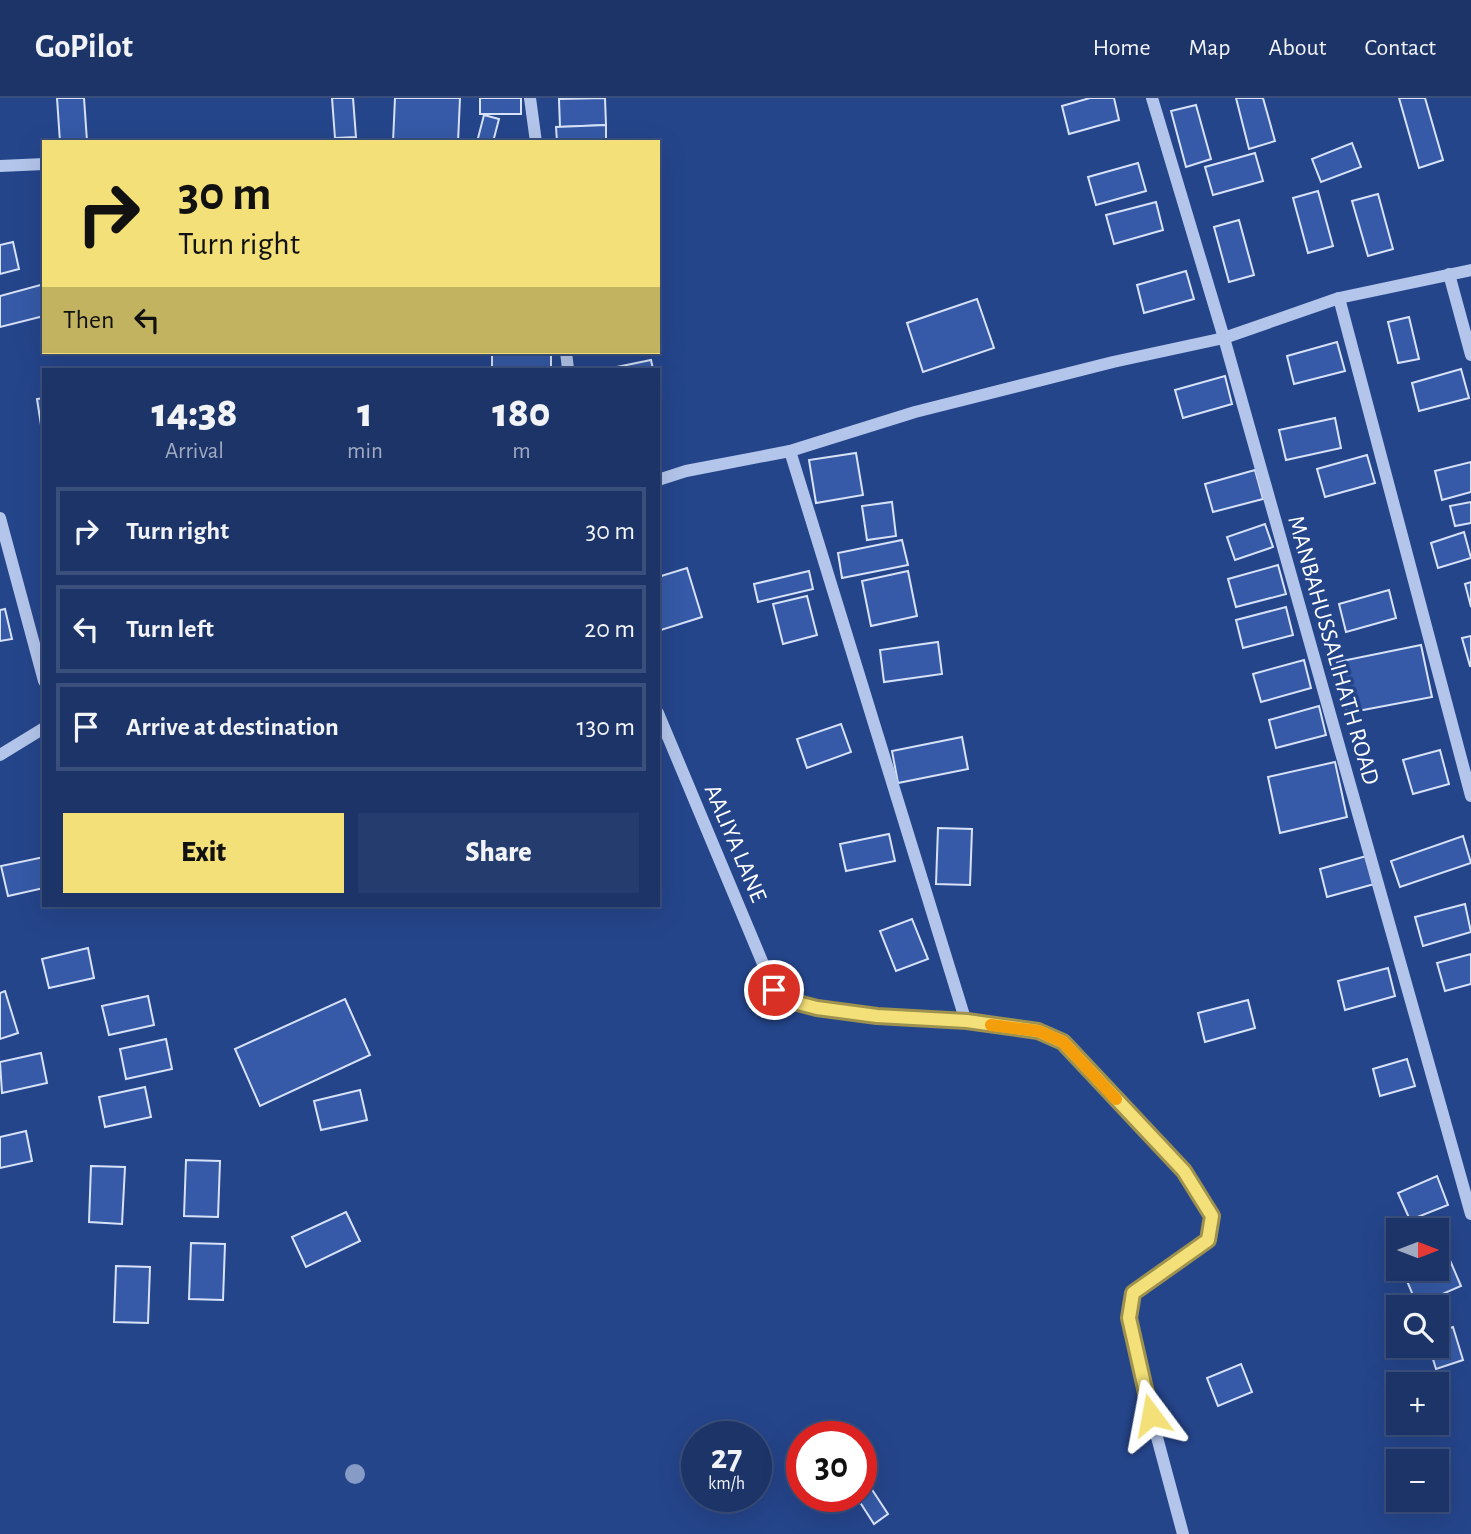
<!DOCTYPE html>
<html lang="en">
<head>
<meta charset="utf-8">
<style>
  :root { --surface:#1c3468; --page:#253c6e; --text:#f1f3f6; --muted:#a0aac0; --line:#3a4f7c; --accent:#f3e078 }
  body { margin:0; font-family:"Alegreya Sans",sans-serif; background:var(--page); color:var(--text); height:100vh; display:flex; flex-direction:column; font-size:26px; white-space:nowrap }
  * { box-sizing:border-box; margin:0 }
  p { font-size:23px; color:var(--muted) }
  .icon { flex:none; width:38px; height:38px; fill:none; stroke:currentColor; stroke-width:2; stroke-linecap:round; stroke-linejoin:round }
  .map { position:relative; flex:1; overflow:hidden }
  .side { position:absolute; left:42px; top:270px; width:618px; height:539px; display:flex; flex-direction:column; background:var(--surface); border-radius:0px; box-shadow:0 7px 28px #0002,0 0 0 2px var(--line) }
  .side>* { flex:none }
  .guide { position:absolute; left:42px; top:42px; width:618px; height:214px; border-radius:0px; box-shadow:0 7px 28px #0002,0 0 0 2px var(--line); background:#f3e078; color:#111; overflow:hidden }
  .needle { width:46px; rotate:90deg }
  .tools { position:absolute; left:1386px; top:1120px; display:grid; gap:14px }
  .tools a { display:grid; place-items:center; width:63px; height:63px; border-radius:0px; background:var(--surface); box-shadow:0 7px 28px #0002,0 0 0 2px var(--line); font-size:35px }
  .speed { position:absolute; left:681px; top:1323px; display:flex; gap:14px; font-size:35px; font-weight:700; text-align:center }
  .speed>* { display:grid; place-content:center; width:91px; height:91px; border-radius:50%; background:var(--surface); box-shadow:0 7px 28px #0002,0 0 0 2px var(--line); line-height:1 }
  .speed small { font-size:18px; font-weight:400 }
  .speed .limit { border:10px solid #d22; background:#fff; color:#111 }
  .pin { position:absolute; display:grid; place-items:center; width:60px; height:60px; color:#fff; margin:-30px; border:4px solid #fff; border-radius:50%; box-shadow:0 2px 7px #0007 }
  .me { position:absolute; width:77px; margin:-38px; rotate:347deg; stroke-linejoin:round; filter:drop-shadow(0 0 5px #0008) }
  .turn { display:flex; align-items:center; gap:24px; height:147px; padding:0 21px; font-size:32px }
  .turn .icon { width:91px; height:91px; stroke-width:2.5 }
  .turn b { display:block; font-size:49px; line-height:60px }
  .then { display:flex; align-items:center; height:66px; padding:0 21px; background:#0003; gap:14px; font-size:26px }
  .eta { display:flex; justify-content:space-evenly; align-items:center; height:119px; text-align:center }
  .eta b { font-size:42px; font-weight:800; line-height:49px }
  .cta { display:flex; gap:14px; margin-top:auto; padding:14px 21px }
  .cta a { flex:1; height:80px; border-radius:0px; background:var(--accent); color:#111; font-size:28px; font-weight:800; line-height:80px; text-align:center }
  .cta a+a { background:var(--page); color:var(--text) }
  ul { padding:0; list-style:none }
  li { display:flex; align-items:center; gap:21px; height:88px; margin:0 14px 10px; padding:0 7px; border:4px solid var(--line); border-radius:0px }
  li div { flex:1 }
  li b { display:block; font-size:26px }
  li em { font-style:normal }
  header { display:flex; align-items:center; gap:42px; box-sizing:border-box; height:98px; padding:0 35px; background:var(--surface); border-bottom:2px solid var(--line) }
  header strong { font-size:33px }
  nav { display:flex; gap:38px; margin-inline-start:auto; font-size:24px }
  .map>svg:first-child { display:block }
  .building { fill:#365aa7; stroke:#d7e2f8; stroke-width:2 }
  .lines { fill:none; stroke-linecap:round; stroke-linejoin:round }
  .minor { stroke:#b3c5ea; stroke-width:12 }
  .tree { fill:#879bc7 }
  .route-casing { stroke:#9e924e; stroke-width:18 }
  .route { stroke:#f3e078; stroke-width:12 }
  .slow { stroke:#f59e0b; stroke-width:12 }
  .labels { text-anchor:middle; stroke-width:7; stroke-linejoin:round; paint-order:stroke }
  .street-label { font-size:24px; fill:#fff; stroke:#25458b }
</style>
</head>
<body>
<header>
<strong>GoPilot</strong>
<nav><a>Home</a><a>Map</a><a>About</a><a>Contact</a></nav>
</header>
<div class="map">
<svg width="1471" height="1436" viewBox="0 0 1471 1436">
  <rect width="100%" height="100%" fill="#25458b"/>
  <g class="building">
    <polygon points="57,0 84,0 87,43 60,44"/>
    <polygon points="332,0 353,0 356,39 335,40"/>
    <polygon points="395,0 460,0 458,44 393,44"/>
    <rect x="480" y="0" width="41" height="16"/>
    <polygon points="605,0 606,27 560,29 559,1"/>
    <polygon points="1090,0 1114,0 1119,22 1069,36 1062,8"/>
    <polygon points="1236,0 1263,0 1275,43 1249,51"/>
    <polygon points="1399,0 1425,0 1443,62 1419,70"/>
    <polygon points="1196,7 1211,61 1186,69 1171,13"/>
    <polygon points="484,17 499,21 493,44 477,44"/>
    <polygon points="606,27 606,44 557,44 556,29"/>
    <polygon points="1352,45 1361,69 1321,84 1312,61"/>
    <polygon points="1255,55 1263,83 1213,97 1205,69"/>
    <polygon points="1138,65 1146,93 1096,107 1088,79"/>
    <polygon points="1318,93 1333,148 1308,155 1293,100"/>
    <polygon points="1378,96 1393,151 1368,158 1352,103"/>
    <polygon points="1156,104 1163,132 1114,146 1106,117"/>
    <polygon points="1239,122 1254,177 1229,184 1214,129"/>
    <polygon points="13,144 19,171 0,176 0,147"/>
    <polygon points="1186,173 1194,201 1144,215 1137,187"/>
    <polygon points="44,186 44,218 0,229 0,198"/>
    <polygon points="977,201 994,250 923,274 907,225"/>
    <polygon points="1409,219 1419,261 1398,265 1388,224"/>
    <polygon points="1337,244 1345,273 1294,286 1287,258"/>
    <polygon points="551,254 551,271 492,271 492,256"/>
    <polygon points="651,262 653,271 607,271"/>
    <polygon points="1461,271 1469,300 1419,313 1412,285"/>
    <polygon points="1225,278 1232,306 1183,320 1175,292"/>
    <polygon points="44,300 44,340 43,340 37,301"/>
    <polygon points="1335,320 1341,350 1286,362 1279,332"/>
    <polygon points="856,355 863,397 816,405 809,362"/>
    <polygon points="1367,357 1375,385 1325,399 1317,371"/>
    <polygon points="1471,364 1471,394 1442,402 1435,373"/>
    <polygon points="1255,372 1263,401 1213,414 1205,386"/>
    <polygon points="892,404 896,438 867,442 862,408"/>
    <polygon points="1471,404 1471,425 1455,428 1450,408"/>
    <polygon points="1265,426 1273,449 1235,462 1227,439"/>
    <polygon points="1464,434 1471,460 1438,470 1431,445"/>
    <polygon points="902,442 908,467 842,480 838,455"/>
    <polygon points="1278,467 1286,496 1236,509 1228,481"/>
    <polygon points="687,470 702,519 658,533 658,479"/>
    <polygon points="809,473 813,491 758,504 754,486"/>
    <polygon points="908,473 917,518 871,528 862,483"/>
    <polygon points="1471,484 1471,509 1465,486"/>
    <polygon points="1389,492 1396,520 1346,534 1339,506"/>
    <polygon points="807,498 817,537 783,546 773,506"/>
    <polygon points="1286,509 1293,537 1243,550 1236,522"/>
    <polygon points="5,511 12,541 0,543 0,512"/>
    <polygon points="1471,538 1471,568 1470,568 1462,540"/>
    <polygon points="938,544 942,576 884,584 880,552"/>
    <polygon points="1421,547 1432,599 1347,615 1337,564"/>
    <polygon points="1304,562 1311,590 1261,604 1253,576"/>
    <polygon points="1319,608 1326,637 1276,650 1269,622"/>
    <polygon points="841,626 851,654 807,670 797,641"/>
    <polygon points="962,639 968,671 898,685 892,653"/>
    <polygon points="1440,652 1449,686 1413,696 1403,662"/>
    <polygon points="1335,664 1347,719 1280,735 1268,679"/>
    <polygon points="938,730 972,731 970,787 936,786"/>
    <polygon points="889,736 895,763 846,773 840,746"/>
    <polygon points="1463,738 1471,765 1400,789 1391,763"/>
    <polygon points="1370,757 1378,785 1327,799 1320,771"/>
    <polygon points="44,759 44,790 8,798 1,768"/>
    <polygon points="1465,806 1471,834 1423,848 1415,819"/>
    <polygon points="912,821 928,861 896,873 880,833"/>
    <polygon points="88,850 94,880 49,890 42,861"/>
    <polygon points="1471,856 1471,886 1445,893 1437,865"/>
    <polygon points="1388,870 1395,898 1345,912 1338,883"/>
    <polygon points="5,893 18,935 0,941 0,895"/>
    <polygon points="148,898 154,927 109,937 102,908"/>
    <polygon points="345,901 370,957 260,1008 235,951"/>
    <polygon points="1248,902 1255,930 1205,944 1198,915"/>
    <polygon points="166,941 172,971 126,981 120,951"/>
    <polygon points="41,955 47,985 2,995 0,964"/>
    <polygon points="1407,961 1415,988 1380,998 1373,971"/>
    <polygon points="145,989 151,1019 105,1029 99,999"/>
    <polygon points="360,992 367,1022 321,1032 314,1003"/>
    <polygon points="26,1033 32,1063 0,1070 0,1039"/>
    <polygon points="186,1062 220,1063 218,1119 184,1118"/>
    <polygon points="91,1068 125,1069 122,1126 89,1124"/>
    <polygon points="1437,1078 1448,1107 1410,1122 1398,1095"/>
    <polygon points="346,1114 360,1143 306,1169 292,1139"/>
    <polygon points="1440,1139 1461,1188 1417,1207 1402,1171 1437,1171 1437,1141"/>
    <polygon points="191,1145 225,1146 223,1202 189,1201"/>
    <polygon points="116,1168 150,1169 148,1225 114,1224"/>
    <polygon points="1453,1229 1463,1262 1436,1271 1429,1248 1437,1248 1437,1234"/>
    <polygon points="1241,1266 1252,1294 1218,1308 1207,1280"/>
    <polygon points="869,1387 888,1416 874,1426 856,1398 861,1398 861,1392"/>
  </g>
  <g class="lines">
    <g class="minor">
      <polyline points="530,0 536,44"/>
      <polyline points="1152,0 1224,240 1471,1116"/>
      <polyline points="0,68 44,66"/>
      <polyline points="1449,176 1471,257"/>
      <polyline points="1339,200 1471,698"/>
      <polyline points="566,254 568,271"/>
      <polyline points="790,353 966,924"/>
      <polyline points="658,382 686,373 790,353 915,314 1113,264 1224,240 1339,200 1471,172"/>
      <polyline points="0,420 44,583"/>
      <polyline points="658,615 774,892 790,903 817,910 877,918 966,924 1038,933 1063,945 1184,1073 1212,1118 1208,1142 1133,1195 1129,1220 1151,1317 1183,1436"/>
      <polyline points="0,657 44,630"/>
    </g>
  </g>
  <circle class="tree" cx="355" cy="1376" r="10"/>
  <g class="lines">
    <g class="route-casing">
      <polyline id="route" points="774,892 790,903 817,910 877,918 967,923 1038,933 1063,944 1184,1073 1212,1118 1208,1142 1133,1195 1129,1220 1151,1317"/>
    </g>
    <use href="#route" class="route"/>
    <polyline class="slow" points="991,927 1038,933 1063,944 1116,1001"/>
  </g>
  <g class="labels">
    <g class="street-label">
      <text transform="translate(1334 552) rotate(74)" y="8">MANBAHUSSALIHATH ROAD</text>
      <text transform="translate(736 745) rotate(67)" y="8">AALIYA LANE</text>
    </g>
  </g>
</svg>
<div class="tools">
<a><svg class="needle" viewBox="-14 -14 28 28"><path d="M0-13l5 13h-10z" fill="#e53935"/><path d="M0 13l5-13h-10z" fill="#a0aac0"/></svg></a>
<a><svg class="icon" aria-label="search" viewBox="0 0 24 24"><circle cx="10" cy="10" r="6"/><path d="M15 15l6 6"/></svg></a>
<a>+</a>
<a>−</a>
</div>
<div class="speed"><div>27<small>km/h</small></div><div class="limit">30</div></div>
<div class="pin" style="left:774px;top:892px;background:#d93025"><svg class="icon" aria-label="arrive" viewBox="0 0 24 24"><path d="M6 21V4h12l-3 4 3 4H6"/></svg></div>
<svg class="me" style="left:1151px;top:1317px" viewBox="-20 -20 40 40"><path d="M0-17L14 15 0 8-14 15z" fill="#f3e078" stroke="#fff" stroke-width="4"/></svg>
<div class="guide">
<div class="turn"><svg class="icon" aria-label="right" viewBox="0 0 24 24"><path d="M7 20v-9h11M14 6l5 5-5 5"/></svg><div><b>30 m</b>Turn right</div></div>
<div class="then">Then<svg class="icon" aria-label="left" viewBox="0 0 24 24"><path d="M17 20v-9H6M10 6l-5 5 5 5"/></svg></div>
</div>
<section class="side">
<div class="eta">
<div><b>14:38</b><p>Arrival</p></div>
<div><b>1</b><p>min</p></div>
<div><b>180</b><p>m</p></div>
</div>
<ul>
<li><svg class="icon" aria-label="right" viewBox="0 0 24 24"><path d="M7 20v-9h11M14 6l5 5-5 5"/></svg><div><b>Turn right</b></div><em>30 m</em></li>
<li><svg class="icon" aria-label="left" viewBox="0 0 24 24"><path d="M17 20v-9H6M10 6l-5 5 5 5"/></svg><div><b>Turn left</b></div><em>20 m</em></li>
<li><svg class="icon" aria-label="arrive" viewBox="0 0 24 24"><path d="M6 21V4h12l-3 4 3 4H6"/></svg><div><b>Arrive at destination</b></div><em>130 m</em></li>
</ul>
<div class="cta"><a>Exit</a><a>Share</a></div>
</section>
</div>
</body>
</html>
